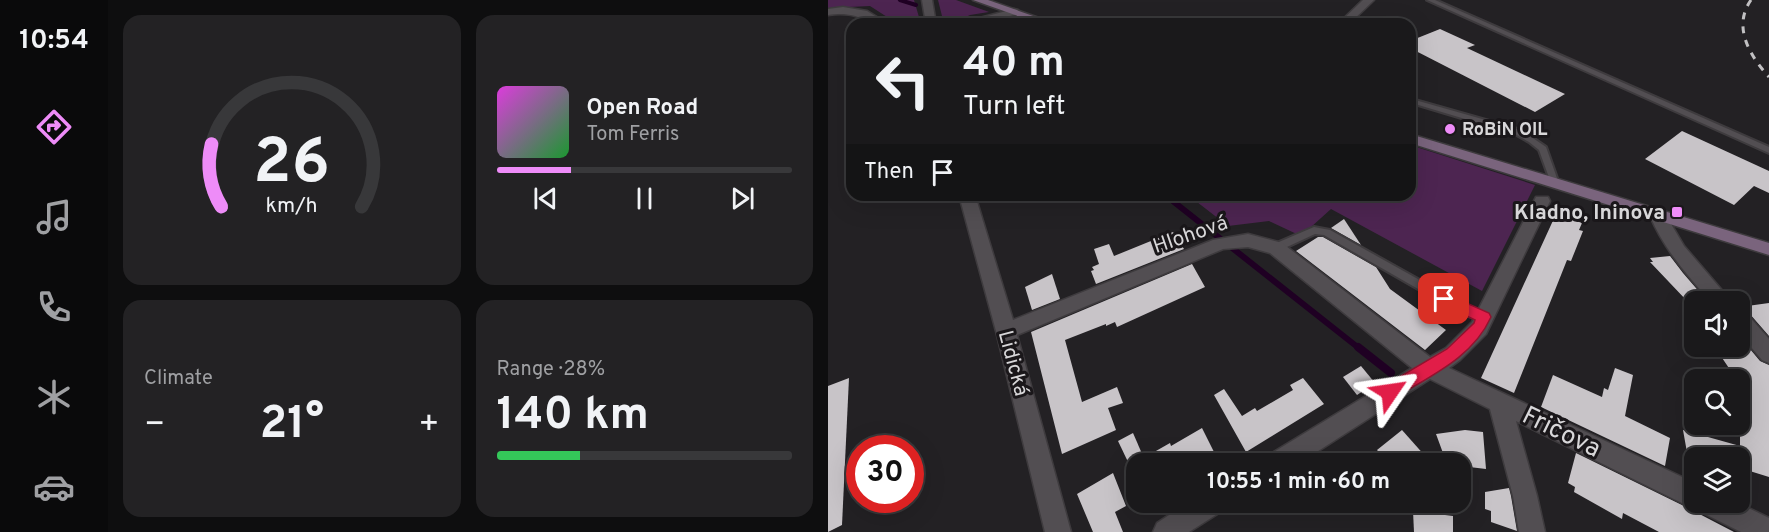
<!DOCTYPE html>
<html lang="en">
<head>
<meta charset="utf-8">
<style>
	body { margin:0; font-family:Overpass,sans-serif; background:#232224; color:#f1f3f6; height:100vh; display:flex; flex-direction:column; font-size:22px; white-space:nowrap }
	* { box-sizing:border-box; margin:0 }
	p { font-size:20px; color:#9fa0a3 }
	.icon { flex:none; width:33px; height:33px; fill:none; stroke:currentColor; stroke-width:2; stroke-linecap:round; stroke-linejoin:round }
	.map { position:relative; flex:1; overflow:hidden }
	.details { display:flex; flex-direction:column; gap:15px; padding:15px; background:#0e0e0f; width:720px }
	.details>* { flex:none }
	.banner { position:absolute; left:18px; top:18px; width:570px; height:183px; border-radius:18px; box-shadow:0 6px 24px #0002,0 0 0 2px #38383a; background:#1a191b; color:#f1f3f6; overflow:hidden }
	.tools { position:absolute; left:856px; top:291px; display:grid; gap:12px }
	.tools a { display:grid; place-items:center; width:66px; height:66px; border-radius:12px; background:#1a191b; box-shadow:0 6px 24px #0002,0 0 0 2px #38383a; font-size:30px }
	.speed { position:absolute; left:18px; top:435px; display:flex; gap:12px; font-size:30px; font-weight:700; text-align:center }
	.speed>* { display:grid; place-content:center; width:78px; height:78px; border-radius:50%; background:#1a191b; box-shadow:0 6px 24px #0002,0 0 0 2px #38383a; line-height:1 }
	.speed .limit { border:9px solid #d22; background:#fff; color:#111 }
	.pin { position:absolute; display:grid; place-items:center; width:51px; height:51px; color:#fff; margin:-26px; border-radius:12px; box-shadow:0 3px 9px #0006 }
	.me { position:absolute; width:66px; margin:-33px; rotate:58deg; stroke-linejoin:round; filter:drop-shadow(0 0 4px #0008) }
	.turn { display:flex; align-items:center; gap:21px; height:126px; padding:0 18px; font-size:27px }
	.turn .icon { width:78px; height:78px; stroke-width:2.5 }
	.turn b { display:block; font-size:42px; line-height:51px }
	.then { display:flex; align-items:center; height:57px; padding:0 18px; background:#0003; gap:12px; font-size:22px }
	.big { font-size:45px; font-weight:700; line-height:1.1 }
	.details .widget { flex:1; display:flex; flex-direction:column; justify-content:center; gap:9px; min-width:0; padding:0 21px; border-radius:18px; background:#232224 }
	.details .dial { align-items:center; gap:0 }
	.dial svg { height:156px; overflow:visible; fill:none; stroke:#38383a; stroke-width:7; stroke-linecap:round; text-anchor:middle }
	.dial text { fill:#f1f3f6; stroke:none }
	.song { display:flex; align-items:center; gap:18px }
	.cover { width:72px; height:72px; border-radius:9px; background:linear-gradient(135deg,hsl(300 70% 55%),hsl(130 70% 35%)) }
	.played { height:6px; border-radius:3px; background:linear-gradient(90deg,#ee8cf8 25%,#38383a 25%) }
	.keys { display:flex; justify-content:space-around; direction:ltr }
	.heat { display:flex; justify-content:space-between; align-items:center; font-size:33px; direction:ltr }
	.charge { height:9px; border-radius:4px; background:linear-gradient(90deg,#34c759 28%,#38383a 0) }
	.details .tiles { flex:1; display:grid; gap:15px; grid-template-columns:repeat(2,1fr) }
	.trip { position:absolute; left:298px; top:453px; width:345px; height:60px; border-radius:18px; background:#1a191b; box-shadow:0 6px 24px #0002,0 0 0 2px #38383a; font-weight:700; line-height:60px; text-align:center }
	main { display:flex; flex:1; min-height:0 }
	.menu { display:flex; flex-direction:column; width:108px; justify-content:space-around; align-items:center; background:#0a0a0b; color:#9fa0a3 }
	.menu .icon { width:42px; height:42px }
	.menu .selected { color:#ee8cf8 }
	.menu b { font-size:27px; color:#f1f3f6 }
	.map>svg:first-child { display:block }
	.green { fill:#4d2551 }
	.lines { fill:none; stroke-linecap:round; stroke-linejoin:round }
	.stream-far3 { stroke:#1f0023; stroke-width:4 }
	.stream-far2 { stroke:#1f0023; stroke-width:4.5 }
	.stream-far1 { stroke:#1f0023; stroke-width:6 }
	.stream { stroke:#1f0023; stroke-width:8 }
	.building { fill:#c8c4c8 }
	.lane-casing { stroke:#3e3b3e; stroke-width:4 }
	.street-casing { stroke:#3e3b3e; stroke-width:3 }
	.secondary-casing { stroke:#3e3b3e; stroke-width:3 }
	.lane { fill:#524e52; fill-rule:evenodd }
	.street { fill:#524e52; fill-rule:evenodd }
	.secondary { fill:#7a647d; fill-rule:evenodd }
	.rail { stroke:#c1c0c2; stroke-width:3; stroke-dasharray:7 7; stroke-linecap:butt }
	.route { fill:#e11d48; stroke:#92132f; stroke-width:1.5 }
	.poi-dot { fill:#ee8cf8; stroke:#1a171a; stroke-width:2 }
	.labels { text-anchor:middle; stroke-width:6; stroke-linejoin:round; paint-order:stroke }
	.far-poi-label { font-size:18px; font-weight:bold; fill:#d8d7d9; stroke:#1a171a; text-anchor:start }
	.poi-label { font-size:21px; font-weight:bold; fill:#d8d7d9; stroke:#1a171a; text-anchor:end }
	.street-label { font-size:21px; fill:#d8d7d9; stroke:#1a171a }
	.near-street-label { font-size:26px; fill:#d8d7d9; stroke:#1a171a }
</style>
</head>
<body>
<main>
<nav class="menu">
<b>10:54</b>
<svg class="icon selected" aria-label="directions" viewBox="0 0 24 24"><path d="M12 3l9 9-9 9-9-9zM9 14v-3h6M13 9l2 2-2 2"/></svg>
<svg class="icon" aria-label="music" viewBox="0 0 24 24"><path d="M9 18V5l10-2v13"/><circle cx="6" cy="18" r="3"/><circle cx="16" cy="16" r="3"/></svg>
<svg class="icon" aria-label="phone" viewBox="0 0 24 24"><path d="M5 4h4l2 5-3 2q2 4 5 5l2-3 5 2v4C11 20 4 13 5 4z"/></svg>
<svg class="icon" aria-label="climate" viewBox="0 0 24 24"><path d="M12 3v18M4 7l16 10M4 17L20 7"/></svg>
<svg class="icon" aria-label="car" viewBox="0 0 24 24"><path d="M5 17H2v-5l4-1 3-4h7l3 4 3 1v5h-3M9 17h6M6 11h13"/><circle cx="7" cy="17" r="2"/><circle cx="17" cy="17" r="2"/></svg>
</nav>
<section class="details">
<div class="tiles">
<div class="widget dial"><svg viewBox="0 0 100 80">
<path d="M14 69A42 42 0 1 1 86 69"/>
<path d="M14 69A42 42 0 0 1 9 37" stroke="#ee8cf8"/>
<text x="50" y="56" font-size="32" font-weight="700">26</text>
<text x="50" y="72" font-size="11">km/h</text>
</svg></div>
<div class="widget">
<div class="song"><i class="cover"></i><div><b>Open Road</b><p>Tom Ferris</p></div></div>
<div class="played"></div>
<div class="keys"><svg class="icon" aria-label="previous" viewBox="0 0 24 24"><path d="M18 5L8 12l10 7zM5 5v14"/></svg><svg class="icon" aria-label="pause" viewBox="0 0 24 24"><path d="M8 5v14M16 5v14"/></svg><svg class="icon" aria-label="next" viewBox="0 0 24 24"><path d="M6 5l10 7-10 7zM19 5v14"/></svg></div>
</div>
<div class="widget"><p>Climate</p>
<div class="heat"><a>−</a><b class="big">21°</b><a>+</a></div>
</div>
<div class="widget"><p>Range · 28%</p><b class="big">140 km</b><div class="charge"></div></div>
</div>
</section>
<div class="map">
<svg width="941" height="532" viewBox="0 0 941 532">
	<rect width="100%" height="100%" fill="#232124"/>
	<!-- green -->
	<g class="green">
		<path d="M0,0h86l7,24h-23l-28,-18 -42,2z"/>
		<path d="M110,0h18l33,12 -19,3 -19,9h-7z"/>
		<path d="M582,145l125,40 -53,106 -151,-82 -30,27 -32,-15 -41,5 -40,-31h222z"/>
	</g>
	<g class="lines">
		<!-- stream-far3 -->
		<path class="stream-far3" d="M72,0l16,5"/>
		<!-- stream-far2 -->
		<path class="stream-far2" d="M337,195l11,9"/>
		<!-- stream-far1 -->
		<path class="stream-far1" d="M346,202l186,147"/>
		<!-- stream -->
		<path class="stream" d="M530,347l33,26"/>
	</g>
	<!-- building -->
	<g class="building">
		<path d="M612,29l35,16 -8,3 98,46 -30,18 -125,-64v-7z"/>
		<path d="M854,131l87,40v22l-15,-7 -20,19 -89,-46z"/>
		<path d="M728,214l26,9 -3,7 4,1 -12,30 -4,-1 -53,133 -33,-15z"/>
		<path d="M516,219l17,26 -30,-17z"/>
		<path d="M345,232l11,17 -88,35 -5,-13 3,-1 -2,-3 7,-3 -5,-15 15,-5 5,12z"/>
		<path d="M490,237h5l53,30 14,22 56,41 -21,20 -129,-99z"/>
		<path d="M842,256l13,17 25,29h-20l-38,-40h3l-3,-4z"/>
		<path d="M364,264l13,23 -88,40 -2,-5 -9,4v-2l-41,16 17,62 35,-15 6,16 -15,5 8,22 -54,24 -31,-122z"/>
		<path d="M224,274l8,25 -28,11 -7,-23z"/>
		<path d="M941,303v33l-20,-23 -9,-3v-3z"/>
		<path d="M912,337l20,24 9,4v112l-29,-9v-10h-52l-5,-28 57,16v-66h-3l-23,-34h26z"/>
		<path d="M533,366l14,17 -18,12 -14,-18z"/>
		<path d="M787,368l18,7 -8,41 45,22 -5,28 -124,-59 12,-32 49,22 2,-9 4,2z"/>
		<path d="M21,378l-7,147 -14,7v-146z"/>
		<path d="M475,378l21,26 -78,48 -32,-57 10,-6 18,27 13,-8 2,3 36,-21 -3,-5z"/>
		<path d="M374,428l18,36h-87l37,-21 1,3z"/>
		<path d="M574,430l24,27 -8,7h-29l-12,-14z"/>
		<path d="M637,430l18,2 3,37 -25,-3v-2h-14l-11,-30z"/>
		<path d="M305,433l10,23 -14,8 -11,-23z"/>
		<path d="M748,453l110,54 48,25h-75l-36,-19 -1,6 -48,-27 1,-5 -7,-4z"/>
		<path d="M285,473l13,33 -11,6 8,20h-30l-16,-38z"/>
		<path d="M681,488l2,8 6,35 -26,-9v-11l-6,-2v-17z"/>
		<path d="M585,511l40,5v16h-39z"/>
	</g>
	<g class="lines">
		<defs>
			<g id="lane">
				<path d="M599,0h8l334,147v6z"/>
				<path d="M587,100l106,30 25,17 12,34 -1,2h-6l-12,-33 -10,-8 -14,-8 -100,-30 -5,1v-4z"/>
				<path d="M486,227l16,3 138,77 20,7 2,3 -2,3 -4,2 -24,-9 -136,-78 -9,-1 -39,18 -5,-4 1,-3z"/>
			</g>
			<g id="street">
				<path d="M94,0h10l4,24h-10z"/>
				<path d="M535,0h11l-25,24h-11z"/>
				<path d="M15,7l24,4 21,13c-24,0 -30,-14 -60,-9v-6z"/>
				<path d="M186,9l4,1v4l-42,10h-19z"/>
				<path d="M131,195h16l38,125 200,-80 35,-6 34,9 148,114 16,-9 26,-26 62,-121 2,-4h12l2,4 -64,133 -26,26 -11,8 246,115v19h41l33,16v14h-28l-42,-21 -1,-4 -12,-2 -170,-84 21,75 8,36h-26l-6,-36 -23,-87 -60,-30 -132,85h-35l4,-8 145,-88 -142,-115 -22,-6 -25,2 -206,86 54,197h-26l-49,-201z"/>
				<path d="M830,210l6,2 20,34 48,56h-21c-24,-27 -47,-53 -61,-86l2,-4z"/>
				<path d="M912,312l7,2 22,25v24l-7,-3 -22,-26z"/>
				<path d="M361,502h36l-3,9 -33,21h-36l4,-9z"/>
			</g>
			<g id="secondary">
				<path d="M145,0h15l68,24h-16z"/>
				<path d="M582,134l359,109v12l-359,-112z"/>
			</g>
		</defs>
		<!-- lane casing -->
		<use href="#lane" class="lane-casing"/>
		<!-- street casing -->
		<use href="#street" class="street-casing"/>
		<!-- secondary casing -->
		<use href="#secondary" class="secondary-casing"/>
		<!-- lane -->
		<use href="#lane" class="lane"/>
		<!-- street -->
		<use href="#street" class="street"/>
		<!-- secondary -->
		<use href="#secondary" class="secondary"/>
		<!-- rail -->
		<path class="rail" d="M923,0c-19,27 -1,56 18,77"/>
	</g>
	<!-- route -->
	<path class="route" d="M616,293l45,20 2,4c-18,40 -59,58 -95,80l-6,2 -6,-2 -2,-5 2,-6 63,-37 27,-26 1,-3 -36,-17 -2,-4 2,-4z"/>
	<!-- markers -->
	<g class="poi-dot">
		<circle cx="622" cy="129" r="6"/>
		<rect x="843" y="206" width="12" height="12" rx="3"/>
	</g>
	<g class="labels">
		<!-- far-poi labels -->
		<g class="far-poi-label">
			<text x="634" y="135">RoBiN OIL</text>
		</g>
		<!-- poi labels -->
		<g class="poi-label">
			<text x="837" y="219">Kladno, Ininova</text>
		</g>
		<!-- street labels -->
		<g class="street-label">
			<text transform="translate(362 234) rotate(-19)" y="7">Hlohová</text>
			<text transform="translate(186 363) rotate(75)" y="7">Lidická</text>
		</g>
		<!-- near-street labels -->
		<g class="near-street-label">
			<text transform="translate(734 431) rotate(26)" y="9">Fričova</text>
		</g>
	</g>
</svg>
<div class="tools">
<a><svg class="icon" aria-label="sound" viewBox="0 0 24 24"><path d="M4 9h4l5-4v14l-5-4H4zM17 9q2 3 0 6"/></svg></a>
<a><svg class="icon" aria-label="search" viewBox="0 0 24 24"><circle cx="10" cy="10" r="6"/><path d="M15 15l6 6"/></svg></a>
<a><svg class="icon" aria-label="layers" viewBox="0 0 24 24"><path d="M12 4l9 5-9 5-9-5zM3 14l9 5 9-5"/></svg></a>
</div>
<div class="speed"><div class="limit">30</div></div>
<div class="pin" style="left:616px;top:299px;background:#d93025"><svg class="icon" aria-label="arrive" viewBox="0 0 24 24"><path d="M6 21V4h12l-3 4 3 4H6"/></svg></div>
<svg class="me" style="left:562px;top:392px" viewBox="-20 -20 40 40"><path d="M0-17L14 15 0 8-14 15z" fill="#e11d48" stroke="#fff" stroke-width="4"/></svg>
<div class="trip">10:55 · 1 min · 60 m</div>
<div class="banner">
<div class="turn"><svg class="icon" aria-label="left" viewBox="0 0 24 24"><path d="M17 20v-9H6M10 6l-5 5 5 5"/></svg><div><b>40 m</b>Turn left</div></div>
<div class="then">Then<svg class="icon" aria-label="arrive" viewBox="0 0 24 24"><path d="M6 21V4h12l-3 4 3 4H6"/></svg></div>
</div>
</div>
</main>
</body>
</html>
